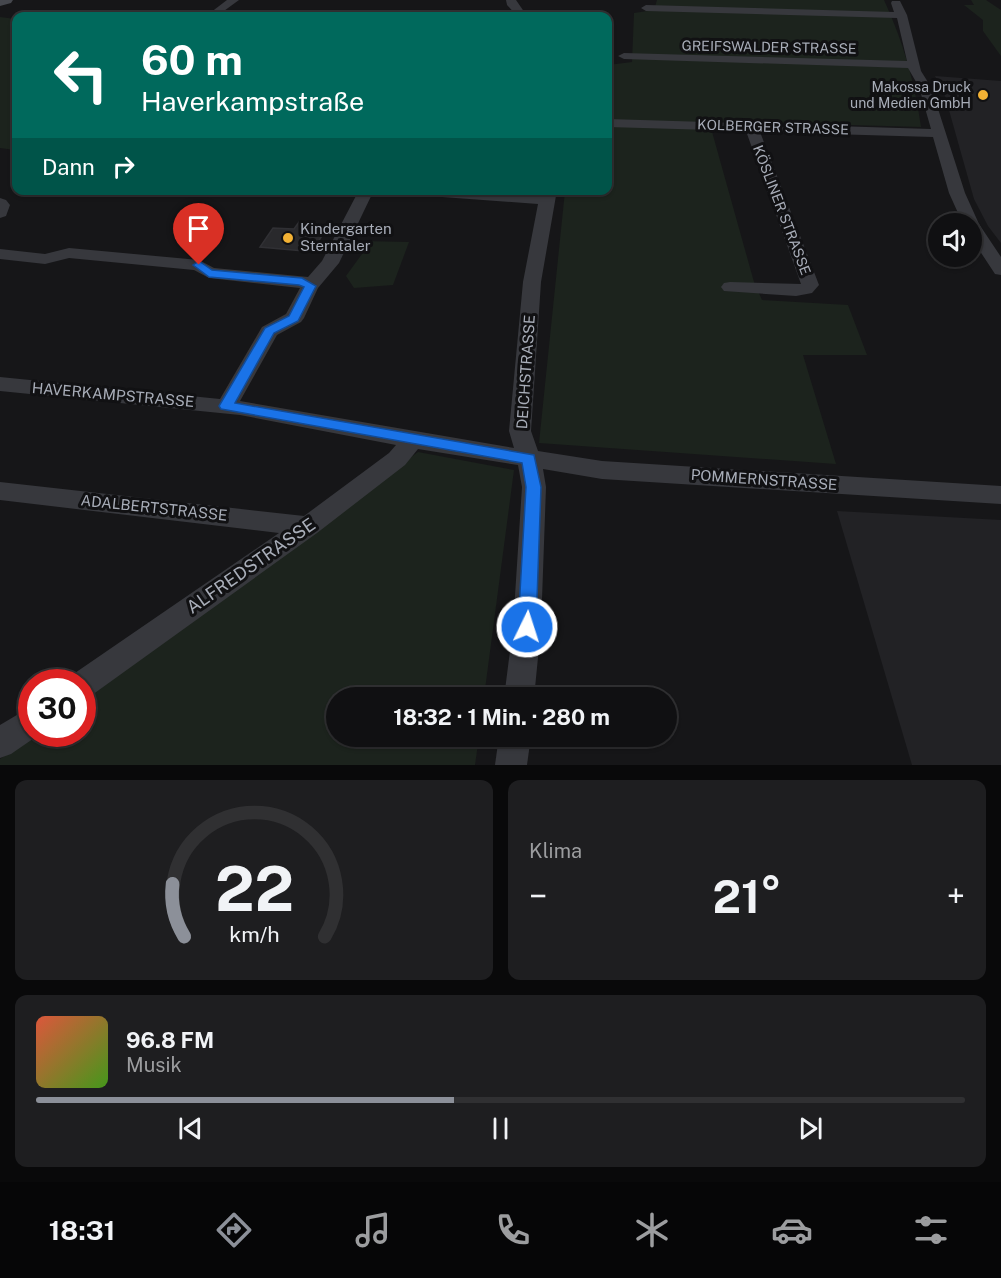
<!DOCTYPE html>
<html lang="de">
<head>
<meta charset="utf-8">
<style>
	body { margin:0; font-family:"Public Sans",sans-serif; background:#1e1e20; color:#f1f3f6; height:100vh; display:flex; flex-direction:column; font-size:22px; white-space:nowrap }
	* { box-sizing:border-box; margin:0 }
	p { font-size:20px; color:#9c9d9f }
	.icon { flex:none; width:33px; height:33px; fill:none; stroke:currentColor; stroke-width:2; stroke-linecap:round; stroke-linejoin:round }
	.map { position:relative; height:765px; overflow:hidden }
	.side { display:flex; flex-direction:column; gap:15px; padding:15px; background:#09090a; flex:1 }
	.side>* { flex:none }
	.banner { position:absolute; left:12px; top:12px; width:600px; height:183px; border-radius:12px; box-shadow:0 2px 4px #0004,0 0 0 2px #303032; background:#00695c; color:#fff; overflow:hidden }
	.fabs { position:absolute; left:928px; top:213px; display:grid; gap:12px }
	.fabs a { display:grid; place-items:center; width:54px; height:54px; border-radius:50%; background:#101012; box-shadow:0 2px 4px #0004,0 0 0 2px #303032; font-size:30px }
	.speed { position:absolute; left:18px; top:669px; display:flex; gap:12px; font-size:30px; font-weight:700; text-align:center }
	.speed>* { display:grid; place-content:center; width:78px; height:78px; border-radius:50%; background:#101012; box-shadow:0 2px 4px #0004,0 0 0 2px #303032; line-height:1 }
	.speed .limit { border:9px solid #d22; background:#fff; color:#111 }
	.pin { position:absolute; display:grid; place-items:center; width:51px; height:51px; color:#fff; margin:-62px -26px; border-radius:50% 50% 50% 0; rotate:-45deg; box-shadow:0 0 6px #0007 }
	.pin .icon { rotate:45deg }
	.me { position:absolute; width:66px; margin:-33px; rotate:4deg; stroke-linejoin:round; filter:drop-shadow(0 0 4px #0008) }
	.turn { display:flex; align-items:center; gap:21px; height:126px; padding:0 30px; font-size:27px }
	.turn .icon { width:78px; height:78px; stroke-width:2.5 }
	.turn b { display:block; font-size:42px; line-height:51px }
	.then { display:flex; align-items:center; height:57px; padding:0 30px; background:#0003; gap:12px; font-size:22px }
	.big { font-size:45px; font-weight:700; line-height:1.1 }
	.side .widget { flex:1; display:flex; flex-direction:column; justify-content:center; gap:9px; min-width:0; padding:0 21px; border-radius:12px; background:#1e1e20 }
	.side .dial { align-items:center; gap:0 }
	.dial svg { height:156px; overflow:visible; fill:none; stroke:#303032; stroke-width:7; stroke-linecap:round; text-anchor:middle }
	.dial text { fill:#f1f3f6; stroke:none }
	.song { display:flex; align-items:center; gap:18px }
	.cover { width:72px; height:72px; border-radius:9px; background:linear-gradient(135deg,hsl(10 70% 55%),hsl(100 70% 35%)) }
	.played { height:6px; border-radius:3px; background:linear-gradient(90deg,#8c9099 45%,#303032 45%) }
	.keys { display:flex; justify-content:space-around; direction:ltr }
	.heat { display:flex; justify-content:space-between; align-items:center; font-size:33px; direction:ltr }
	.side .tiles { flex:1; display:grid; gap:15px; grid-template-columns:1fr 1fr }
	.widget:last-child { grid-column:span 2 }
	.trip { position:absolute; left:326px; top:687px; width:351px; height:60px; border-radius:30px; background:#101012; box-shadow:0 2px 4px #0004,0 0 0 2px #303032; font-weight:700; line-height:60px; text-align:center }
	.tabs { display:flex; height:96px; justify-content:space-around; align-items:center; background:#060607; color:#9c9d9f }
	.tabs .icon { width:42px; height:42px }
	.tabs .active { color:#8c9099 }
	.tabs b { font-size:27px; color:#f1f3f6 }
	.map>svg:first-child { display:block }
	.built { fill:#222225 }
	.green { fill:#1c231d }
	.building { fill:#29292c; stroke:#303034; stroke-width:1.5 }
	.lines { fill:none; stroke-linecap:round; stroke-linejoin:round }
	.street { fill:#37383d; fill-rule:evenodd }
	.secondary { fill:#45474d; fill-rule:evenodd }
	.route { fill:#1a73e8; stroke:#114b97; stroke-width:1.5 }
	.poi-dot { fill:#f2b134; stroke:#111113; stroke-width:2 }
	.labels { text-anchor:middle; stroke-width:6; stroke-linejoin:round; paint-order:stroke }
	.far-street-label { font-size:14px; fill:#a8adb8; stroke:#111113 }
	.far-poi-label { font-size:14px; fill:#a8adb8; stroke:#111113; text-anchor:end }
	.poi-label { font-size:15px; fill:#a8adb8; stroke:#111113; text-anchor:start }
	.street-label { font-size:15px; fill:#a8adb8; stroke:#111113 }
	.near-street-label { font-size:18px; fill:#a8adb8; stroke:#111113 }
</style>
</head>
<body>
<div class="map">
<svg width="1001" height="765" viewBox="0 0 1001 765">
	<rect width="100%" height="100%" fill="#161618"/>
	<!-- built -->
	<g class="built">
		<path d="M935,76l66,5v162l-13,-17 -14,-27 -29,-103z"/>
		<path d="M837,511l164,9v245h-89z"/>
	</g>
	<!-- green -->
	<g class="green">
		<path d="M657,0h227c19,41 31,83 37,127l-212,-6 45,161 8,18 86,5 19,50h-64l33,109 -297,-21 26,-252 43,-1v-125l24,-3 2,-49 20,-3z"/>
		<path d="M971,0h15l15,10v46l-18,-25v-11l-19,-15h10z"/>
		<path d="M150,11h1l54,3 -4,2h-102z"/>
		<path d="M0,17l16,2v114l-2,3h2v12l-1,2 -15,-2z"/>
		<path d="M360,241l49,1 -16,43 -39,3 -8,-12 16,-22z"/>
		<path d="M418,452l96,18 -30,227 -148,1v38l143,1 -4,28h-475v-6l35,-25h47l1,-36z"/>
	</g>
	<!-- building -->
	<path class="building" d="M299,222l20,2 -4,7 9,1 -10,17h-8l-2,2 -44,-4 13,-19 21,1z"/>
	<g class="lines">
		<!-- street -->
		<g class="street">
			<path d="M227,0h12l-22,16h-11z"/>
			<path d="M506,0h10l11,16h-10l-10,-11z"/>
			<path d="M892,1h8l7,14 14,56 10,16 34,106 14,31 22,33v18l-6,-1 -23,-35v-15h-9l-14,-31 -16,-56 -173,-5 59,153 -7,8 -16,3 -72,-5 -3,-4 3,-4 6,-1 71,2 -55,-153 -138,-4v-8l323,10 -12,-42 -11,-19 -284,-9 -6,-3 6,-3 283,8 -10,-43 -251,-7 -5,-3 5,-3 248,7 -3,-9z"/>
			<path d="M359,190h15l-35,73 -21,25 -14,30 -3,4 -24,13 -37,66 274,47 -5,-17 14,-149 15,-78 -123,-9 -7,-5h75l57,5 1,-5h16l-16,92 -10,149 7,20 64,10 399,25v18l-399,-25 -59,-10 3,18 -5,140 -7,71h-30l9,-71 9,-140 -4,-22 -100,-16 -13,16 -88,68 -225,162 -10,4v-17h-14l4,-7 207,-142 -279,-33v-18l304,34 85,-63 7,-8 -156,-30 -240,-24v-14l220,22 42,-72 24,-13 14,-26 -91,-10 -15,-8 -125,-12 -24,6 -45,-5v-10l45,5 24,-6 130,12 15,8 94,9 14,-16z"/>
			<path d="M0,198l6,2 4,5 -4,11 -6,2z"/>
			<path d="M32,706v28h8l-29,20 -11,4v-33z"/>
			<path d="M499,736h32l-4,29h-32z"/>
		</g>
		<!-- secondary -->
		<path class="secondary" d="M0,0h13l-2,3 -11,3z"/>
	</g>
	<!-- route -->
	<path class="route" d="M199,261l13,9 90,8 14,8 -18,35 -24,12 -39,70 299,52 7,32 -5,140 -2,6 -7,2 -6,-2 -3,-6 8,-140 -4,-24 -301,-54 -2,-3 46,-78 24,-12 15,-29 -5,-2 -90,-8 -16,-12z"/>
	<!-- markers -->
	<g class="poi-dot">
		<circle cx="983" cy="95" r="6"/>
		<circle cx="288" cy="238" r="6"/>
	</g>
	<g class="labels">
		<!-- far-street labels -->
		<g class="far-street-label">
			<text transform="translate(769 47) rotate(1)" y="5">GREIFSWALDER STRASSE</text>
			<text transform="translate(773 127) rotate(2)" y="5">KOLBERGER STRASSE</text>
			<text transform="translate(782 210) rotate(69)" y="5">KÖSLINER STRASSE</text>
		</g>
		<!-- far-poi labels -->
		<g class="far-poi-label">
			<text x="971" y="92">Makossa Druck<tspan x="971" dy="16">und Medien GmbH</tspan></text>
		</g>
		<!-- poi labels -->
		<g class="poi-label">
			<text x="300" y="234">Kindergarten<tspan x="300" dy="17">Sterntaler</tspan></text>
		</g>
		<!-- street labels -->
		<g class="street-label">
			<text transform="translate(526 372) rotate(-86)" y="5">DEICHSTRASSE</text>
			<text transform="translate(113 395) rotate(5)" y="5">HAVERKAMPSTRASSE</text>
			<text transform="translate(764 480) rotate(4)" y="5">POMMERNSTRASSE</text>
			<text transform="translate(154 508) rotate(6)" y="5">ADALBERTSTRASSE</text>
		</g>
		<!-- near-street labels -->
		<g class="near-street-label">
			<text transform="translate(251 566) rotate(-35)" y="6">ALFREDSTRASSE</text>
		</g>
	</g>
</svg>
<div class="fabs">
<a><svg class="icon" aria-label="sound" viewBox="0 0 24 24"><path d="M4 9h4l5-4v14l-5-4H4zM17 9q2 3 0 6"/></svg></a>
</div>
<div class="speed"><div class="limit">30</div></div>
<div class="pin" style="left:199px;top:265px;background:#d93025"><svg class="icon" aria-label="arrive" viewBox="0 0 24 24"><path d="M6 21V4h12l-3 4 3 4H6"/></svg></div>
<svg class="me" style="left:527px;top:627px" viewBox="-20 -20 40 40"><circle r="17" fill="#1a73e8" stroke="#fff" stroke-width="3"/><path d="M0-11L8 9 0 5-8 9z" fill="#fff"/></svg>
<div class="trip">18:32 · 1 Min. · 280 m</div>
<div class="banner">
<div class="turn"><svg class="icon" aria-label="left" viewBox="0 0 24 24"><path d="M17 20v-9H6M10 6l-5 5 5 5"/></svg><div><b>60 m</b>Haverkampstraße</div></div>
<div class="then">Dann<svg class="icon" aria-label="right" viewBox="0 0 24 24"><path d="M7 20v-9h11M14 6l5 5-5 5"/></svg></div>
</div>
</div>
<section class="side">
<div class="tiles">
<div class="widget dial"><svg viewBox="0 0 100 80">
<path d="M14 69A42 42 0 1 1 86 69"/>
<path d="M14 69A42 42 0 0 1 8 42" stroke="#8c9099"/>
<text x="50" y="56" font-size="32" font-weight="700">22</text>
<text x="50" y="72" font-size="11">km/h</text>
</svg></div>
<div class="widget"><p>Klima</p>
<div class="heat"><a>−</a><b class="big">21°</b><a>+</a></div>
</div>
<div class="widget">
<div class="song"><i class="cover"></i><div><b>96.8 FM</b><p>Musik</p></div></div>
<div class="played"></div>
<div class="keys"><svg class="icon" aria-label="previous" viewBox="0 0 24 24"><path d="M18 5L8 12l10 7zM5 5v14"/></svg><svg class="icon" aria-label="pause" viewBox="0 0 24 24"><path d="M8 5v14M16 5v14"/></svg><svg class="icon" aria-label="next" viewBox="0 0 24 24"><path d="M6 5l10 7-10 7zM19 5v14"/></svg></div>
</div>
</div>
</section>
<nav class="tabs">
<b>18:31</b>
<svg class="icon active" aria-label="directions" viewBox="0 0 24 24"><path d="M12 3l9 9-9 9-9-9zM9 14v-3h6M13 9l2 2-2 2"/></svg>
<svg class="icon" aria-label="music" viewBox="0 0 24 24"><path d="M9 18V5l10-2v13"/><circle cx="6" cy="18" r="3"/><circle cx="16" cy="16" r="3"/></svg>
<svg class="icon" aria-label="phone" viewBox="0 0 24 24"><path d="M5 4h4l2 5-3 2q2 4 5 5l2-3 5 2v4C11 20 4 13 5 4z"/></svg>
<svg class="icon" aria-label="climate" viewBox="0 0 24 24"><path d="M12 3v18M4 7l16 10M4 17L20 7"/></svg>
<svg class="icon" aria-label="car" viewBox="0 0 24 24"><path d="M5 17H2v-5l4-1 3-4h7l3 4 3 1v5h-3M9 17h6M6 11h13"/><circle cx="7" cy="17" r="2"/><circle cx="17" cy="17" r="2"/></svg>
<svg class="icon" aria-label="filters" viewBox="0 0 24 24"><path d="M4 7h16M4 17h16"/><circle cx="9" cy="7" r="2"/><circle cx="15" cy="17" r="2"/></svg>
</nav>
</body>
</html>
